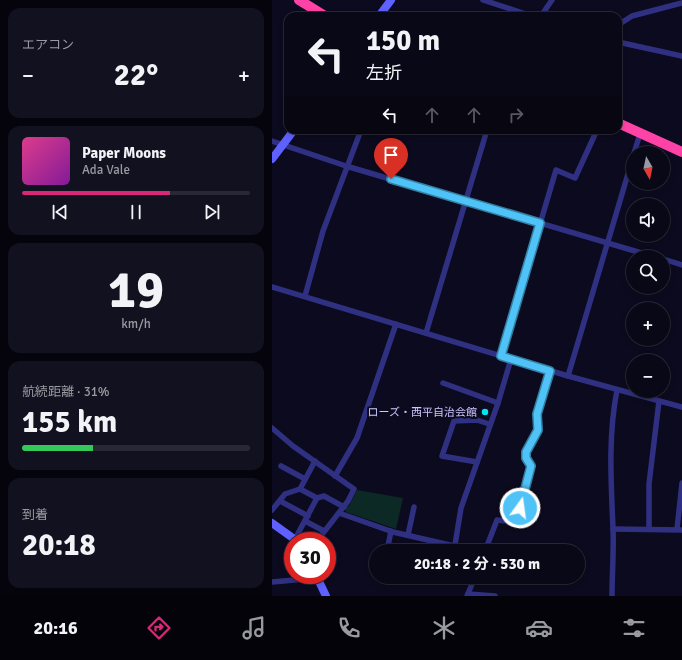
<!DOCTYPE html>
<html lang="ja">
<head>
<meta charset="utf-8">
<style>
	body { margin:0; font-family:Signika,"Noto Sans JP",sans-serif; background:#12111f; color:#f1f3f6; height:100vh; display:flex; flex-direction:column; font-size:15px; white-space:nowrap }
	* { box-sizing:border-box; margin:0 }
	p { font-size:13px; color:#999aa1 }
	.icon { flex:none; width:22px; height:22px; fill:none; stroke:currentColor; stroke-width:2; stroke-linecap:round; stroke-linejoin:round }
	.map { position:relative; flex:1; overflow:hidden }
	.details { display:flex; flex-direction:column; gap:8px; padding:8px; background:#05040c; width:272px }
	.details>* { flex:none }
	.banner { position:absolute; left:12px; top:12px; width:338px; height:122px; border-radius:12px; box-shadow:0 2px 6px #0003,0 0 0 1px #292935; background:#090816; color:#f1f3f6; overflow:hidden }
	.needle { width:26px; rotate:171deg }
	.tools { position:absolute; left:354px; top:146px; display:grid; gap:8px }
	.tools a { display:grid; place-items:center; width:44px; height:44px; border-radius:50%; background:#090816; box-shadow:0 2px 6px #0003,0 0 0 1px #292935; font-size:20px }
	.speed { position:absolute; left:12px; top:532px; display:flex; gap:8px; font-size:20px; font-weight:700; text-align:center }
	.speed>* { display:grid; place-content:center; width:52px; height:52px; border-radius:50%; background:#090816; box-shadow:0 2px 6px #0003,0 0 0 1px #292935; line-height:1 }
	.speed .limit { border:6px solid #d22; background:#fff; color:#111 }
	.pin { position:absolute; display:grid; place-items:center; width:34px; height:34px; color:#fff; margin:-41px -17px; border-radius:50% 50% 50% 0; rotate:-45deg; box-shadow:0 0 4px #0007 }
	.pin .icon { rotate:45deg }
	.me { position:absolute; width:44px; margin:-22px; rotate:14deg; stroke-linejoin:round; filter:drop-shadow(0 0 3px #0008) }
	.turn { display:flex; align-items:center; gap:14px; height:84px; padding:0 16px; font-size:18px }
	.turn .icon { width:52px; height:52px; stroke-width:2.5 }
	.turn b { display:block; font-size:28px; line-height:34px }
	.lanes { display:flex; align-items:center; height:38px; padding:0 16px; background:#0003; justify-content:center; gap:20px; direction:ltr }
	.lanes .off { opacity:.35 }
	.big { font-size:30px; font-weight:700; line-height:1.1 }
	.details .widget { flex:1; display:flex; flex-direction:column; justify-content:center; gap:6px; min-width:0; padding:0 14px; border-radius:12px; background:#12111f }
	.details .dial { align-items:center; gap:0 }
	.dial b { font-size:52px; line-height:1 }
	.song { display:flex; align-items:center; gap:12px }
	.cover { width:48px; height:48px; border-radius:6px; background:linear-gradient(135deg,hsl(330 70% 55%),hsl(290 70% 35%)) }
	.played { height:4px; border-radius:2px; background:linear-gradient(90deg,#db2777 65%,#292935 65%) }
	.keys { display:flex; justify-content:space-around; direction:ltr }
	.heat { display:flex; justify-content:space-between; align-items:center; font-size:22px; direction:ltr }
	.charge { height:6px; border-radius:3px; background:linear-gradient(90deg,#34c759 31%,#292935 0) }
	.trip { position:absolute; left:97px; top:544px; width:216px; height:40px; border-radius:20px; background:#090816; box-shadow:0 2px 6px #0003,0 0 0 1px #292935; font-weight:700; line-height:40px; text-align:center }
	.tab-bar { display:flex; height:64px; justify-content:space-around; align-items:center; background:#040309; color:#999aa1 }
	.tab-bar .icon { width:28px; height:28px }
	.tab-bar .on { color:#db2777 }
	.tab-bar b { font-size:18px; color:#f1f3f6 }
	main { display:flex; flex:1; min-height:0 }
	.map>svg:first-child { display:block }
	.green { fill:#0c2926 }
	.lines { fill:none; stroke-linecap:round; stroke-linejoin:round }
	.street { stroke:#303082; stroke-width:5.5 }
	.secondary { stroke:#5e61ff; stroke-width:8 }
	.highway { stroke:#ff42a5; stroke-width:10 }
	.route-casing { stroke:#337fa1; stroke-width:10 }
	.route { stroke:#4fc3f7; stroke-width:7 }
	.poi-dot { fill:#00e4f2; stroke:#0c0a1e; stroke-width:1.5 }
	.labels { text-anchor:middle; stroke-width:4; stroke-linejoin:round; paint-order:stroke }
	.poi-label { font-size:11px; fill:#cbc7ff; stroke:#0c0a1e; text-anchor:end }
</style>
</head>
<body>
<main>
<section class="details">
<div class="widget"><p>エアコン</p>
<div class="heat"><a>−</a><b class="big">22°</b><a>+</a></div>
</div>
<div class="widget">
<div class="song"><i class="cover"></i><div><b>Paper Moons</b><p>Ada Vale</p></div></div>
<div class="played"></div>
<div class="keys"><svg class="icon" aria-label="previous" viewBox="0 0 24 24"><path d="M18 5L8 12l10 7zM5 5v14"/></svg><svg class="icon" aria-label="pause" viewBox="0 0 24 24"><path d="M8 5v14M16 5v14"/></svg><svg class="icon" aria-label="next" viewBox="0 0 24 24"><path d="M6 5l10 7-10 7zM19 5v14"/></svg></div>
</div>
<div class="widget dial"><b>19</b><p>km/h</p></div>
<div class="widget"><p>航続距離 · 31%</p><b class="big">155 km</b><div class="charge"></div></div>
<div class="widget"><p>到着</p><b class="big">20:18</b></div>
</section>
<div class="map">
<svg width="410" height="596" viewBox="0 0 410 596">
	<rect width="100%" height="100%" fill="#0c0a1e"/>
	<!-- green -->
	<path class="green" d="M85,490l46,8 -7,31 -50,-17 -1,-3 5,-5z"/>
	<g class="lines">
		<!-- street -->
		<g class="street">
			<path d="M211,0l49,16"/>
			<path d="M269,16l11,-16"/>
			<path d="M346,25l14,-9 50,-13"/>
			<path d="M346,42l64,14"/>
			<path d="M0,141l74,25 309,91"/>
			<path d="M362,153l6,-19"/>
			<path d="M391,259l19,6"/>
			<path d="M0,287l296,89 114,31"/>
			<path d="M33,296l18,-65 38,-101"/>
			<path d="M154,333l61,-203"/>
			<path d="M229,356l55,-186 19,8 22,-48"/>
			<path d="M296,376l65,-219"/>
			<path d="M171,383l55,20"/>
			<path d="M0,428l21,18 61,43 -6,12 -31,40"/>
			<path d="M205,462l-35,-6 12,-35 23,-1 12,4"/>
			<path d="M9,466l24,13"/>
			<path d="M63,476l22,-38 39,-114"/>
			<path d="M28,489l17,9"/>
			<path d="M8,501l28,15"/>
			<path d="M0,510l13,-16 15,-5 15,-28"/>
			<path d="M67,513l54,19 61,14"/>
			<path d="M33,521l19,10"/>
			<path d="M341,529l69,1"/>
			<path d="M377,529v-45l10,-83"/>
			<path d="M405,529l5,-46"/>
			<path d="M136,535l6,-28"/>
			<path d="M23,539l22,-41 7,-2 20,11"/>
			<path d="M115,551l4,-20"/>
			<path d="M182,551l7,-43 37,-105 13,-44"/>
			<path d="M213,551l12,-31 19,2 15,-56 -5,-7 1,-7 11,-22 -1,-16 13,-43"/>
			<path d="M0,582l45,-4"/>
			<path d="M196,594l27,2"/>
			<path d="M195,596l5,-12v-7"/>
			<path d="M340,596c0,-23 2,-45 1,-68 -2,-46 -5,-92 4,-138"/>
		</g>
		<!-- secondary -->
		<g class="secondary">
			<path d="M107,16l12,-16"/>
			<path d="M0,159l22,-29"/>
			<path d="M0,523l25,18"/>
			<path d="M44,575l10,21"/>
		</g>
		<!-- highway -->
		<g class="highway">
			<path d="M27,0l26,16"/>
			<path d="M346,123l64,29"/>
		</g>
	</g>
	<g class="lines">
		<defs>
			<path id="route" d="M119,179l149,44 -39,133 49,15 -13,43 1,16 -12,22v6l5,8 -11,42"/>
		</defs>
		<!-- route casing -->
		<use href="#route" class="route-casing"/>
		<!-- route -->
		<use href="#route" class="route"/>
	</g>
	<!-- markers -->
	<circle class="poi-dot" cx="213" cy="412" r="4"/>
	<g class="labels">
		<!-- poi labels -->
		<g class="poi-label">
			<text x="205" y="416">ローズ・西平自治会館</text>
		</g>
	</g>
</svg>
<div class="tools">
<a><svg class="needle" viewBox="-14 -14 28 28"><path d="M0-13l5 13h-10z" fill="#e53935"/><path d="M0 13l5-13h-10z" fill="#999aa1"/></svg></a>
<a><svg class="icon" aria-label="sound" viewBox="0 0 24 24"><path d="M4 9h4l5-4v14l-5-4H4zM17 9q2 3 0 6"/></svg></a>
<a><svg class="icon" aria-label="search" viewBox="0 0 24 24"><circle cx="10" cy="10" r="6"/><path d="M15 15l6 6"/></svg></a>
<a>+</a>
<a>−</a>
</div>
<div class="speed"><div class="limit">30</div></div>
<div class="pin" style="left:119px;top:179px;background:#d93025"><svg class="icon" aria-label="arrive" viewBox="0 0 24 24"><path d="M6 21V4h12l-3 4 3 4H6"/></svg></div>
<svg class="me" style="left:248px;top:508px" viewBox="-20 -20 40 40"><circle r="17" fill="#4fc3f7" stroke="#fff" stroke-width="3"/><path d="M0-11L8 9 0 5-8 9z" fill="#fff"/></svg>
<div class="trip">20:18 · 2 分 · 530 m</div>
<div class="banner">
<div class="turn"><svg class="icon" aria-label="left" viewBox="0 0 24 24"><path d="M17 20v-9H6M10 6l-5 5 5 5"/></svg><div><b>150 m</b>左折</div></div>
<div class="lanes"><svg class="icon" aria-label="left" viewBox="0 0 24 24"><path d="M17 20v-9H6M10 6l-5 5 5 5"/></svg><svg class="icon off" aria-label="ahead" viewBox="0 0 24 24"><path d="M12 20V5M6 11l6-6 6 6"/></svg><svg class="icon off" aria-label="ahead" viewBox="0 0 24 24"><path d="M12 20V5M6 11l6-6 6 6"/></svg><svg class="icon off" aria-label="right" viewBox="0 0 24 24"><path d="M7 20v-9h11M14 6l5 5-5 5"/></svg></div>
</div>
</div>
</main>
<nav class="tab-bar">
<b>20:16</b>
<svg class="icon on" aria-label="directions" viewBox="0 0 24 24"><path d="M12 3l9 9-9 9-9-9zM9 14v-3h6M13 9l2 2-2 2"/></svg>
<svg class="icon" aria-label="music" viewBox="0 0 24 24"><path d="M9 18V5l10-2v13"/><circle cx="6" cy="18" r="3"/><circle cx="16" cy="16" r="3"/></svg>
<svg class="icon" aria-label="phone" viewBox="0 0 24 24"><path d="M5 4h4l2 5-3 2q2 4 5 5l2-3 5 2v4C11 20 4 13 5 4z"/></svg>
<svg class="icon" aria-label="climate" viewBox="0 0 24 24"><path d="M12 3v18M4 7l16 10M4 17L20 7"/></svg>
<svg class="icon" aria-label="car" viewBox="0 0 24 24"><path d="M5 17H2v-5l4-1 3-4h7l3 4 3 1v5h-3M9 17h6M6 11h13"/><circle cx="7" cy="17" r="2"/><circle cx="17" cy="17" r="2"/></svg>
<svg class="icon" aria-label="filters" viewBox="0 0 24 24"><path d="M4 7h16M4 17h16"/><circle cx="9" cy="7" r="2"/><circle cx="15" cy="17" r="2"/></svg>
</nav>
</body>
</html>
